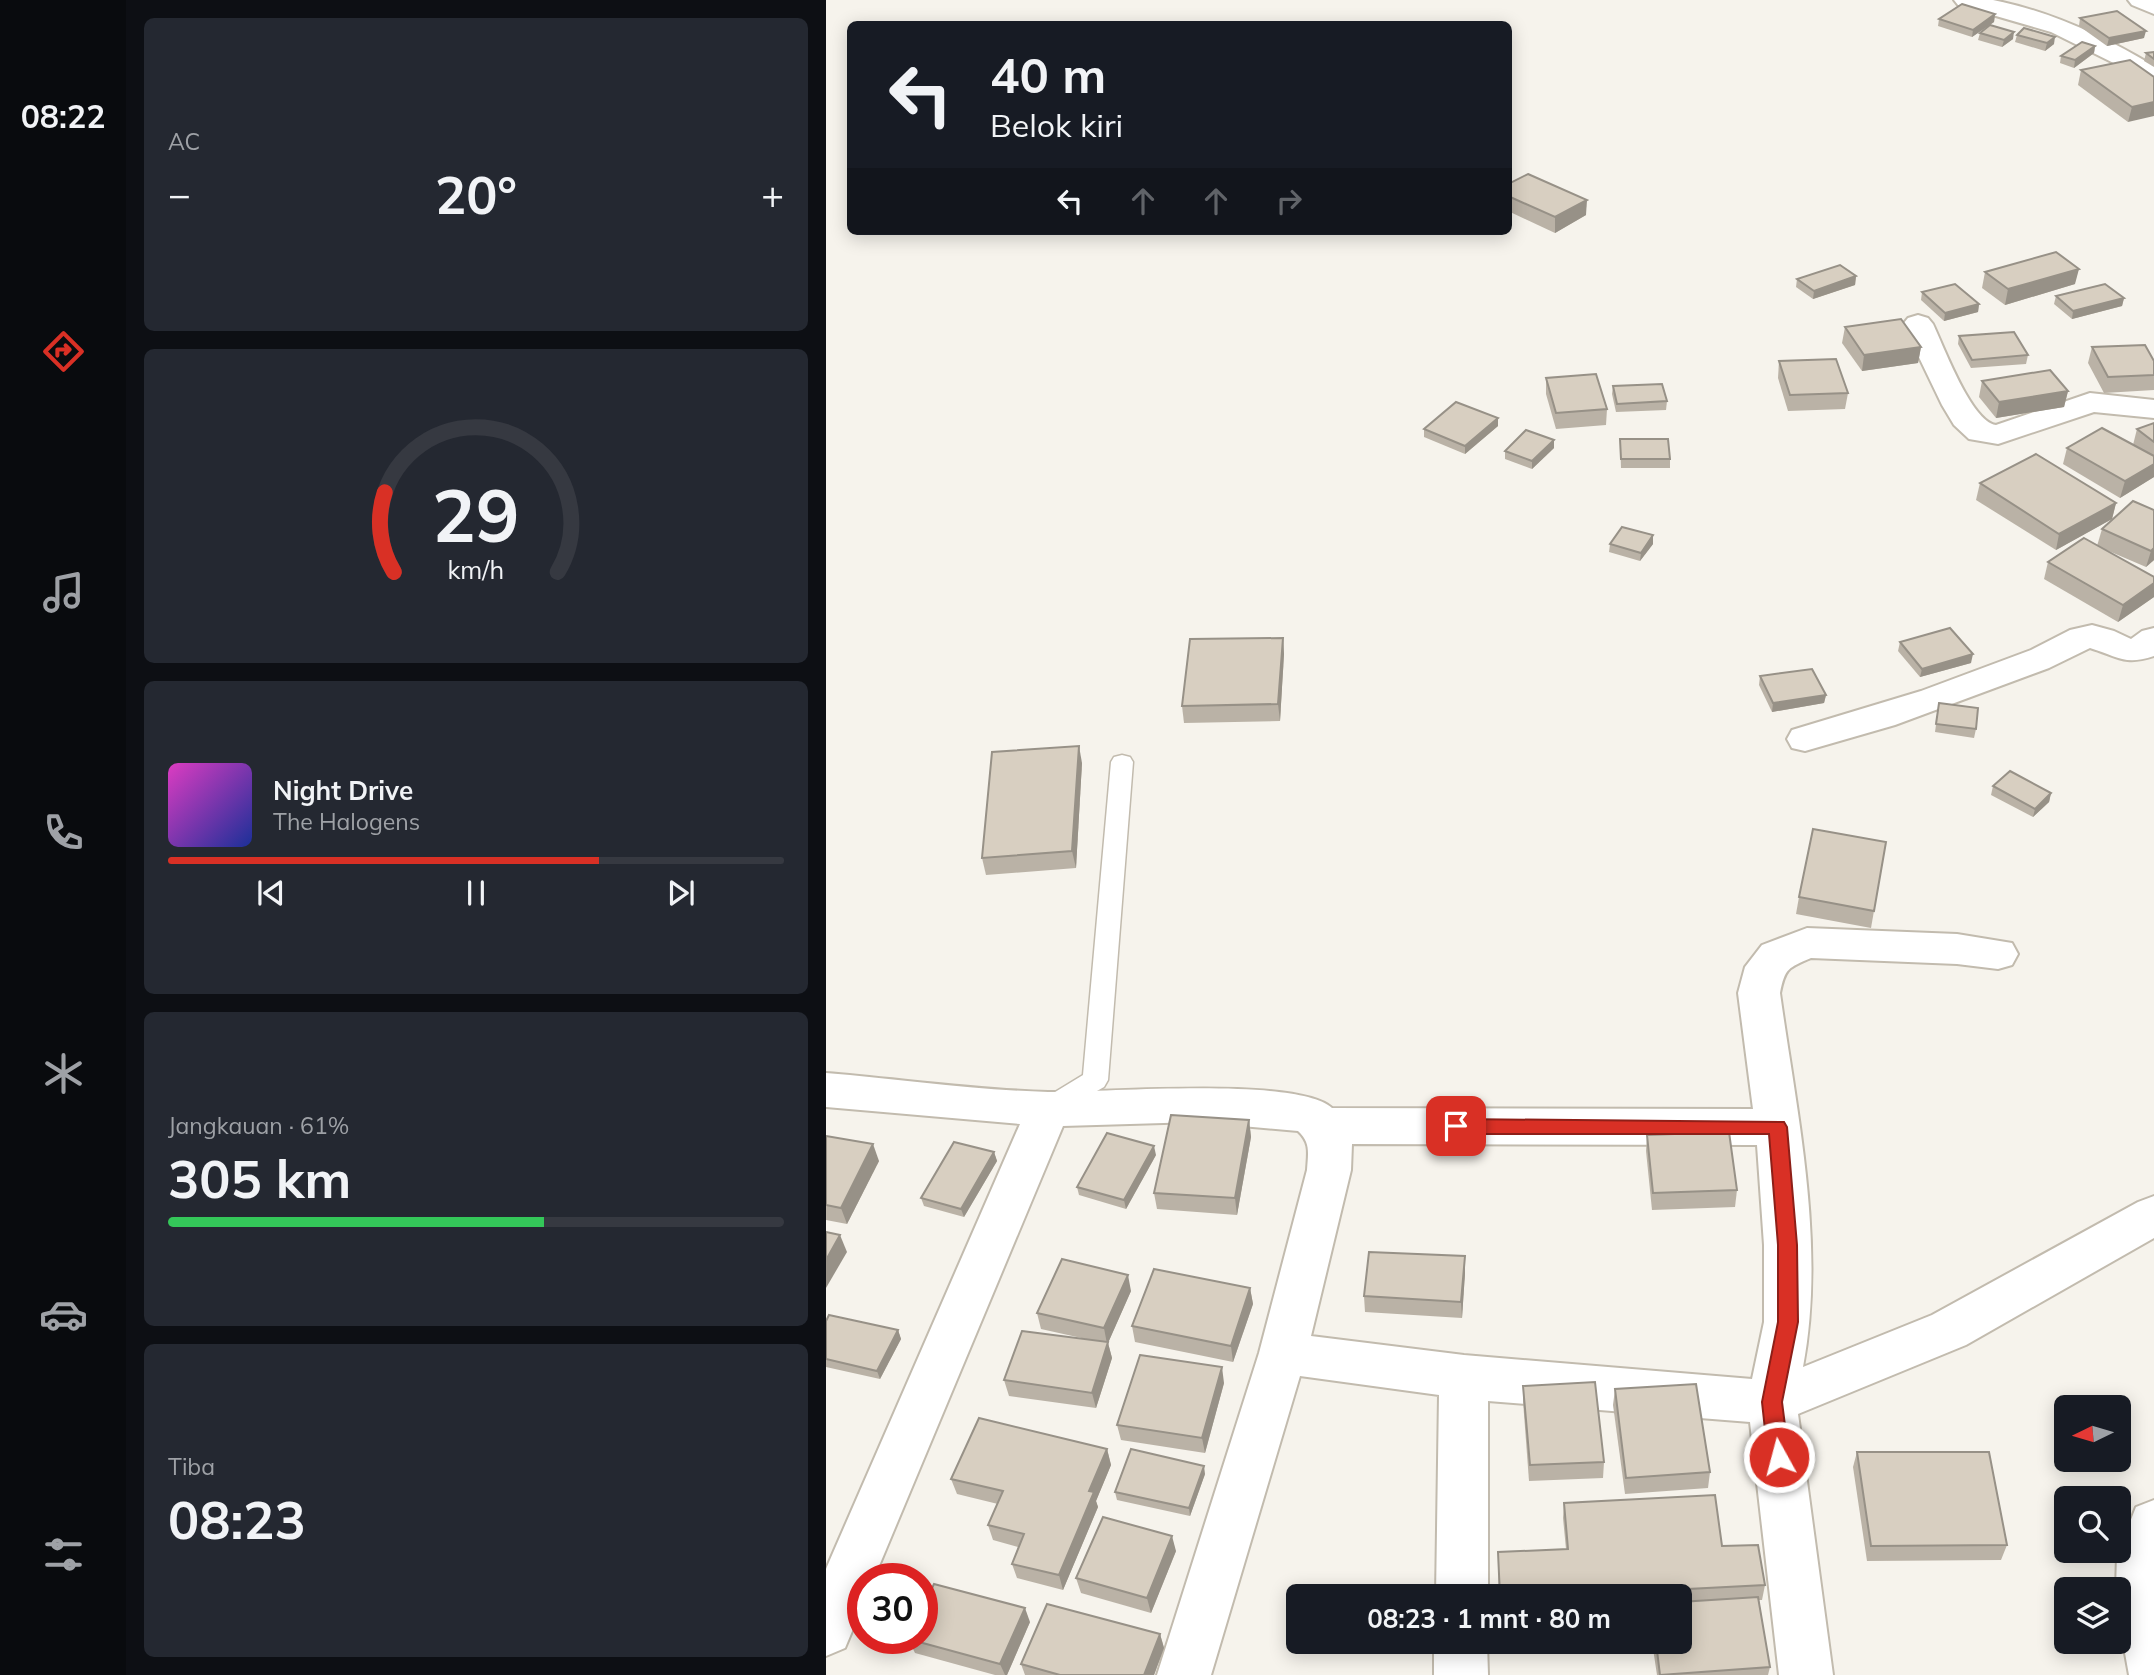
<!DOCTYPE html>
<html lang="id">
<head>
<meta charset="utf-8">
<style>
	body { margin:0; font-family:Mulish,sans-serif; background:#242831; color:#f1f3f6; height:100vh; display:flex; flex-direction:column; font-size:26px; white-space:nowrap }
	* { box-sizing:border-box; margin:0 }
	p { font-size:23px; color:#9ea1a6 }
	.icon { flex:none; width:38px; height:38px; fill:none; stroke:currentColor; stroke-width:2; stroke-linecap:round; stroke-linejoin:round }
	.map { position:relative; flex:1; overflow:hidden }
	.side { display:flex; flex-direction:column; gap:18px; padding:18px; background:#0d0f14; width:700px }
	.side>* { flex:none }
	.banner { position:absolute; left:21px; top:21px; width:665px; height:214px; border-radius:10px; box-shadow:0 4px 18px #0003; background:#171b24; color:#f1f3f6; overflow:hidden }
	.needle { width:46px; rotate:265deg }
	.controls { position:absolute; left:1228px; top:1395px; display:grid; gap:14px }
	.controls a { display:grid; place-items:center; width:77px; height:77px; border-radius:10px; background:#171b24; box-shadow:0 4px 18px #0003; font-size:35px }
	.speed { position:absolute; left:21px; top:1563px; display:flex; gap:14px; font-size:35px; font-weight:700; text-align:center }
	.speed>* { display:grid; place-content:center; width:91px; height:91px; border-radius:50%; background:#171b24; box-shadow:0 4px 18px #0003; line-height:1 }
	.speed .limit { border:10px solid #d22; background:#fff; color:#111 }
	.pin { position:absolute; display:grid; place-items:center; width:60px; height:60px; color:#fff; margin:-30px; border-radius:14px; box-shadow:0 4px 10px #0006 }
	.me { position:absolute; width:77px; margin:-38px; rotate:353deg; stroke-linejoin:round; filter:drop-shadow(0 0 5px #0008) }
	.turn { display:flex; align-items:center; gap:24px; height:147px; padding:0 28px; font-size:32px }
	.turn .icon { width:91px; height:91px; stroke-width:2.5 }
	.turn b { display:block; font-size:49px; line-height:60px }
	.lanes { display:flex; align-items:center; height:66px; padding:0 28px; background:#0003; justify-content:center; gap:35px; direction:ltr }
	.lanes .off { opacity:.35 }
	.big { font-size:52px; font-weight:700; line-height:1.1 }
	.side .tile { flex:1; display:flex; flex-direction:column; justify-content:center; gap:10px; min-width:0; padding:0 24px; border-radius:10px; background:#242831 }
	.side .dial { align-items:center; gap:0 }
	.dial svg { height:182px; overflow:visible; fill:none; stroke:#363941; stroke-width:7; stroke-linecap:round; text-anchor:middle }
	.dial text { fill:#f1f3f6; stroke:none }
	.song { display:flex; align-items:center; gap:21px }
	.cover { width:84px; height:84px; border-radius:10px; background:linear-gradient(135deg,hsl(310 70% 55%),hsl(230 70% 35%)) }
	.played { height:7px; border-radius:4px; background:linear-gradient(90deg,#d93025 70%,#363941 70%) }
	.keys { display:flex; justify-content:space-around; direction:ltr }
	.heat { display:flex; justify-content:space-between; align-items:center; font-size:38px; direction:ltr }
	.charge { height:10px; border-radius:5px; background:linear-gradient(90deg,#34c759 61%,#363941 0) }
	.trip { position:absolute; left:460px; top:1584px; width:406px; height:70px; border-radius:10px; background:#171b24; box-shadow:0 4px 18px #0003; font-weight:700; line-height:70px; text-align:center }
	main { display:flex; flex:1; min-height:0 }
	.tab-bar { display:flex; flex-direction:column; width:126px; justify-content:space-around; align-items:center; background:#090b0e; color:#9ea1a6 }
	.tab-bar .icon { width:49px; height:49px }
	.tab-bar .active { color:#d93025 }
	.tab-bar b { font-size:32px; color:#f1f3f6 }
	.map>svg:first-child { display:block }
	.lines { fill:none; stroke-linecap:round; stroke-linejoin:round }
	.service-casing { stroke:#c2bbae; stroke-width:3 }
	.minor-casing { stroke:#c2bbae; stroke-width:4 }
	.service { fill:#fff; fill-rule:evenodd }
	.minor { fill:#fff; fill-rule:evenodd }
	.wall { fill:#bab2a6 }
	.shaded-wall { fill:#979187 }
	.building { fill:#d8cfc1; stroke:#979187; stroke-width:2 }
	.route { fill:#d93025; stroke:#8d1f18; stroke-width:2 }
</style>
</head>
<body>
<main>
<nav class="tab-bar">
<b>08:22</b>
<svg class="icon active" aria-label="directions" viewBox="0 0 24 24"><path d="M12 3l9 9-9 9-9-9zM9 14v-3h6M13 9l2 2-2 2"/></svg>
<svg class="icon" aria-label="music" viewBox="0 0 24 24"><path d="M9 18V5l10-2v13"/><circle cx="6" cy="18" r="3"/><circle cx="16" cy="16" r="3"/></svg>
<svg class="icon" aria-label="phone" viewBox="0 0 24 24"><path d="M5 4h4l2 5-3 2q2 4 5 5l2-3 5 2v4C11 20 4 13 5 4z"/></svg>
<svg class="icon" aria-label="climate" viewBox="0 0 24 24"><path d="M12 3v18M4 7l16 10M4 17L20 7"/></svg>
<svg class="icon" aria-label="car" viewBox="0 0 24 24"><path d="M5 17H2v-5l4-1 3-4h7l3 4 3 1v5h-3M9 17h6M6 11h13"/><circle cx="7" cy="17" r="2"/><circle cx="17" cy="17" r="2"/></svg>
<svg class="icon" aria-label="filters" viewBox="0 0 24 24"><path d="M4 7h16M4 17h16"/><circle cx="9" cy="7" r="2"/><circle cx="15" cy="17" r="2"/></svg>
</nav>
<section class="side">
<div class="tile"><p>AC</p>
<div class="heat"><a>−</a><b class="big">20°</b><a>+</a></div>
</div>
<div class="tile dial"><svg viewBox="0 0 100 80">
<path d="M14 69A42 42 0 1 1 86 69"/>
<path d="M14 69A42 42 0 0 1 10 34" stroke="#d93025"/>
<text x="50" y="56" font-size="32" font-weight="700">29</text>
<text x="50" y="72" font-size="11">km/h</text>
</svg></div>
<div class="tile">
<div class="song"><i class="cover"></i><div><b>Night Drive</b><p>The Halogens</p></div></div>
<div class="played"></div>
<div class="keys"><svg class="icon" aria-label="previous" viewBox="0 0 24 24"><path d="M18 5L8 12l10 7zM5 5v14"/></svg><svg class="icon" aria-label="pause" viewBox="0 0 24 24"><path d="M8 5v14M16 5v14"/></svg><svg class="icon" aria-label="next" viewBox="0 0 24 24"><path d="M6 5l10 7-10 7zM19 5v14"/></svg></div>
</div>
<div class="tile"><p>Jangkauan · 61%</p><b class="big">305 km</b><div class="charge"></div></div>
<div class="tile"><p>Tiba</p><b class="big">08:23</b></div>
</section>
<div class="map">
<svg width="1328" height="1675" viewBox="0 0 1328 1675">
	<rect width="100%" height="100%" fill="#f6f3ec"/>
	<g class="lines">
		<defs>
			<path id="service" d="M296,755l8,2 3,5 -25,318 -4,7 -53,30 -9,-3 -4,-7 4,-7 41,-25 28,-313 3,-5z"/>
			<g id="minor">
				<path d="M1128,0c13,0 27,0 39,0 57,11 112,37 161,66v17l-103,-51 -93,-27z"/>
				<path d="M1302,0h26v14l-22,-9z"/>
				<path d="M1092,315l10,3 5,6c11,23 38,97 63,101l94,-32 64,7v18l-60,-6 -96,32 -29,-5 -15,-14 -12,-20 -39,-81 5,-6z"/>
				<path d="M1266,625l22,6 17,8 11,-8 12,-3v28c-30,10 -37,0 -64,-8l-41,20 -154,57 -90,26 -13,-3 -5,-9 5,-9 129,-39 110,-41 39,-20z"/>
				<path d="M981,928l150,6 55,9 6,11 -6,11 -14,4 -41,-5 -146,-6c-23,10 -26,10 -31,35 17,122 46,252 23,374l129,-52 206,-113 16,-6v42l-188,107 -168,69 35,261h-54l-29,-253 -262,-21v195h-52l3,-201 -139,-19 -89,299h-54l102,-322 48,-183c1,-17 4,-27 -9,-39l-101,-9 -134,4 -189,452h-11v27l-18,43 -19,8v-87l194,-445 -194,-17v-34c74,6 148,17 222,19 54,1 249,-16 284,16l421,1 -15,-116 7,-26 17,-22zM526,1144l405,1 7,100v77l-12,57 -288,-24 -153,-19 40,-166z"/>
				<path d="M1328,1500v175h-25l-10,-55v-31h-3l1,-34 19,-48z"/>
				<path d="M608,1642h53l1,33h-54z"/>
			</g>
		</defs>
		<!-- service casing -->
		<use href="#service" class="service-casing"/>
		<!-- minor casing -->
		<use href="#minor" class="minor-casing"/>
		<!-- service -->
		<use href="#service" class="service"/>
		<!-- minor -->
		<use href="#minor" class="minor"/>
	</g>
	<!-- wall -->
	<g class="wall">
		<path d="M1169,14l-1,8 -22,15 -34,-11 1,-7z"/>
		<path d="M1254,18l64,20 -37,8 -28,-20z"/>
		<path d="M1154,33l33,6 -11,8 -24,-7z"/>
		<path d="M1191,35l37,9 -9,7 -30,-9z"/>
		<path d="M1269,46l-1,7 -20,15 -14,-5 1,-7z"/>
		<path d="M1328,52v15l-10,-6 2,-8z"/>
		<path d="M1255,70l73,7 -26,45 -50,-37z"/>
		<path d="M682,184l78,31 -31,18 -47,-22z"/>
		<path d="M1159,272l90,12 -70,21 -23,-17z"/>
		<path d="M1030,276l-1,9 -42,14 -17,-12 1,-8z"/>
		<path d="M1096,292l57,12 -1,8 -34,9 -23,-21z"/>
		<path d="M1230,296l68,2 -2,8 -50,13 -18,-15z"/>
		<path d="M1019,327l76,20 -3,16 -56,8 -20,-28z"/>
		<path d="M1133,336l69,19 -2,9 -55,4 -13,-24z"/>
		<path d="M1266,347l62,14v29l-50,3 -16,-30z"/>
		<path d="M953,361l69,32 -3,16 -57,2 -10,-33z"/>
		<path d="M720,378l61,31 -1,16 -50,4 -10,-35z"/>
		<path d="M1156,381l86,10 -4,16 -68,11 -17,-21z"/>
		<path d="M787,386l54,15 -1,9 -50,2 -4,-18z"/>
		<path d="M1328,423v54l-34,21 -57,-34 4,-16 66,-3 4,-16z"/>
		<path d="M672,426l-33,28 -41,-17v-8z"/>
		<path d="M794,439l50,20v9h-49z"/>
		<path d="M728,448l-22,21 -27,-10v-8z"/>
		<path d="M1154,483l136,20 -4,16 -56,31 -80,-50z"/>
		<path d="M1328,510v50l-8,7 -49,-21 5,-17z"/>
		<path d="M784,544h43l-13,17 -31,-9z"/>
		<path d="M1222,562l106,15v20l-36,25 -74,-43z"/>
		<path d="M457,638l1,16 -4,67 -96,2 -2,-17z"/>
		<path d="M1074,642l71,21 -51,14 -22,-26z"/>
		<path d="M934,676l66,19 -2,8 -52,9 -13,-27z"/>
		<path d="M1113,703l37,26 -2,9 -39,-6z"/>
		<path d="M256,763l-6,105 -90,7 -4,-17z"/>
		<path d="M1167,786l58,7 -2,9 -16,15 -42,-22z"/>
		<path d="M1060,842l-15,86 -75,-14 3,-17z"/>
		<path d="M423,1120l2,17 -14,78 -80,-6 -3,-16z"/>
		<path d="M821,1135l90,55 -2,17 -83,3 -6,-59z"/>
		<path d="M0,1136l53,25 -32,63 -21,-4z"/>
		<path d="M168,1152l3,9 -33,56 -40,-11 -3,-8z"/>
		<path d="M330,1155l-30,54 -47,-14 -2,-8z"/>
		<path d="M639,1273l-3,45 -97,-6 -1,-16z"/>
		<path d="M424,1288l3,16 -20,58 -98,-20 -3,-16z"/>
		<path d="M305,1291l-23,52 4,15 -16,50 -87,-12 -5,-16 82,-41 -45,-10 -4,-16z"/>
		<path d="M0,1321l72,9 3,9 -21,40 -54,-12z"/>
		<path d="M398,1383l-19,70 -84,-13 -4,-15z"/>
		<path d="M697,1386l81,76 -1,16 -74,3 -6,-80z"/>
		<path d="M789,1389l95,83 -2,16 -83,6 -12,-89z"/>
		<path d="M281,1449l4,16 -15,36 2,6 -35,83 -46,-12 -5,-14 6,-17 -25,-7 -5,-15 10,-21 -41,-10 -6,-15z"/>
		<path d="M1031,1452l150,93 -6,15 -134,1 -14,-94z"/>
		<path d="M379,1474l-15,42 -73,-16 -2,-8z"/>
		<path d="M738,1503l158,43 43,39 -3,15h-3l11,67 -2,8h-111l-5,-33h28v-46h-181l-1,-44 68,-3 -3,-31z"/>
		<path d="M350,1551l-25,62 -70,-20 -5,-15z"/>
		<path d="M204,1622l-23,53h-12l-80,-22 -7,-14z"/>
		<path d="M334,1634l4,14 -10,27h-129l-4,-11z"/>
	</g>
	<!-- shaded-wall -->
	<g class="shaded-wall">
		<path d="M1169,14l-1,8 -22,15 1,-7z"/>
		<path d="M1320,31l-2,7 -37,8 2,-8z"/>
		<path d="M1188,32l-1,7 -11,8 2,-7z"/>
		<path d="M1229,37l-1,7 -9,7 2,-8z"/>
		<path d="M1269,46l-1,7 -20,15 1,-8z"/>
		<path d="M1328,102v14l-26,6 4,-15z"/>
		<path d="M761,200l-1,15 -31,18v-16z"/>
		<path d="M1253,269l-4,15 -70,21 3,-16z"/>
		<path d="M1030,276l-1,9 -42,14 1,-8z"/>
		<path d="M1298,298l-2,8 -50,13 1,-8z"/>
		<path d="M1153,304l-1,8 -34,9 1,-8z"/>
		<path d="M1095,347l-3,16 -56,8 2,-16z"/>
		<path d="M1242,391l-4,16 -68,11 3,-16z"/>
		<path d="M672,418v8l-33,28v-8z"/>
		<path d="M728,440v8l-22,21v-8z"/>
		<path d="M1328,464v13l-34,21 5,-17z"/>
		<path d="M1290,503l-4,16 -56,31 3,-16z"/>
		<path d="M827,535v9l-13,17 1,-8z"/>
		<path d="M1328,548v12l-8,7 5,-16z"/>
		<path d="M1328,583v14l-36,25 5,-17z"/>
		<path d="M457,638l1,16 -4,67 -2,-17z"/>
		<path d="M1147,654l-2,9 -51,14 2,-8z"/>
		<path d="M1000,695l-2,8 -52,9 1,-9z"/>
		<path d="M253,746l3,17 -6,105 -4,-17z"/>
		<path d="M1225,793l-2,9 -16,15 2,-8z"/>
		<path d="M423,1120l2,17 -14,78 -2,-17z"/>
		<path d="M47,1144l6,17 -32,63 -6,-16z"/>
		<path d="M328,1146l2,9 -30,54 -2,-9z"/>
		<path d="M168,1152l3,9 -33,56 -3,-8z"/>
		<path d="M14,1235l7,17 -21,36v-28z"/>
		<path d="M639,1256v17l-3,45 -1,-16z"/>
		<path d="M302,1275l3,16 -23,52 4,15 -16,50 -4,-15 15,-49 -3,-16z"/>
		<path d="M424,1288l3,16 -20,58 -2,-16z"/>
		<path d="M72,1330l3,9 -21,40 -3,-8z"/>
		<path d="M396,1367l2,16 -19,70 -3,-15z"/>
		<path d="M281,1449l4,16 -15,36 2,6 -35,83 -4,-15 30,-84z"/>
		<path d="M378,1466l1,8 -15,42 -1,-8z"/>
		<path d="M346,1536l4,15 -25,62 -4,-15z"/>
		<path d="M199,1608l5,14 -23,53h-2l-5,-11z"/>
		<path d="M334,1634l4,14 -10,27h-10z"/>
	</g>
	<!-- building -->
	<g class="building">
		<path d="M1136,4l33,10 -22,16 -34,-11z"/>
		<path d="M1291,11l29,20 -37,7 -29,-20z"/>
		<path d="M1164,25l24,7 -10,8 -24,-7z"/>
		<path d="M1198,28l31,9 -8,6 -30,-8z"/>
		<path d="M1256,42l13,4 -20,14 -14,-4z"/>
		<path d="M1328,52v7l-8,-6z"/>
		<path d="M1304,60l24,17v25l-22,5 -51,-37z"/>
		<path d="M702,174l59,26 -32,17 -47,-21v-12z"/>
		<path d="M1230,252l23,17 -71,20 -23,-17z"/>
		<path d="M1014,265l16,11 -42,15 -17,-12z"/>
		<path d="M1129,284l24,20 -34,9 -23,-21z"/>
		<path d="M1279,284l19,14 -51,13 -17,-15z"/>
		<path d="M1075,319l20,28 -57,8 -19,-28z"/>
		<path d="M1188,332l14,23 -56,5 -13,-24z"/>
		<path d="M1319,345l9,16v14l-46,2 -16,-30z"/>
		<path d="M1010,359l12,34 -58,2 -11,-34z"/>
		<path d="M1224,370l18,21 -69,11 -17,-21z"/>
		<path d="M770,374l11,35 -51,4 -10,-35z"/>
		<path d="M836,384l5,17 -50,3 -4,-18z"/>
		<path d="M630,402l42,16 -33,28 -41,-17z"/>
		<path d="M1328,423v19l-17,-13z"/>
		<path d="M1276,428l52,28v8l-29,17 -58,-33z"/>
		<path d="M700,430l28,10 -22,21 -27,-10z"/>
		<path d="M794,439h48l2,20h-49z"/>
		<path d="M1210,454l80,49 -57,31 -79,-51z"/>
		<path d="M1307,501l21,9v38l-3,3 -49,-22z"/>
		<path d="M796,527l31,8 -12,18 -31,-9z"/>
		<path d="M1258,538l70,39v6l-31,22 -75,-43z"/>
		<path d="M1124,628l23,26 -51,15 -22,-27z"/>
		<path d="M457,638l-5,66 -96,2 8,-67z"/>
		<path d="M986,669l14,26 -53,8 -13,-27z"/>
		<path d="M1113,703l39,5 -2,21 -40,-5z"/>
		<path d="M253,746l-7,105 -90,7 10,-106z"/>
		<path d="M1184,771l41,22 -16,16 -42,-23z"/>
		<path d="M987,829l73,13 -12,69 -75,-14z"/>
		<path d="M345,1115l78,5 -14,78 -81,-5z"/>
		<path d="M903,1132l8,58 -84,3 -6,-58z"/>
		<path d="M281,1133l47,13 -30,54 -47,-13z"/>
		<path d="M0,1136l47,8 -32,64 -15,-3z"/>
		<path d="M128,1142l40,10 -33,57 -40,-11z"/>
		<path d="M0,1232l14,3 -14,25z"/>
		<path d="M543,1252l96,4 -4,46 -97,-6z"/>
		<path d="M236,1259l66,16 -24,53 -67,-15z"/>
		<path d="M328,1269l96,19 -19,58 -99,-20z"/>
		<path d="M3,1315l69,15 -21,41 -51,-12v-38z"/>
		<path d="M196,1331l86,11 -16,51 -88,-13z"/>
		<path d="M314,1355l82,12 -20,71 -85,-13z"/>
		<path d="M769,1382l9,80 -74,3 -7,-79z"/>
		<path d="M870,1384l14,88 -84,6 -11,-89z"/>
		<path d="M153,1418l128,31 -18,42 5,1 -35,83 -47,-11 12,-30 -36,-9 15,-34 -52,-12z"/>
		<path d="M305,1449l73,17 -15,42 -74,-16z"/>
		<path d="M1031,1452h132l18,93 -136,1z"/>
		<path d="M889,1495l7,51 36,-1 7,40 -214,11h-51l-2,-44 70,-3 -4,-46z"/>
		<path d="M277,1517l69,19 -25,62 -71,-20z"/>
		<path d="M108,1584l91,24 -25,56 -92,-25 14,-1v-29z"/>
		<path d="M932,1597l12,70 -110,8 -4,-33h24v-40z"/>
		<path d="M221,1604l113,30 -16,41h-84l-39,-11z"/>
	</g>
	<!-- route -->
	<path class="route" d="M630,1119l328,3 3,5 10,118 1,77 -16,80 7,55 -3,6 -7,3 -8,-3 -3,-6 -6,-55 16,-80v-77l-9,-111h-313l-6,-3 -3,-5 3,-5z"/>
</svg>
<div class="controls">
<a><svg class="needle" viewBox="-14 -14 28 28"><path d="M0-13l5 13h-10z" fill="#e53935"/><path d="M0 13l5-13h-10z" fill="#9ea1a6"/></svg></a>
<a><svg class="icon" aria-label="search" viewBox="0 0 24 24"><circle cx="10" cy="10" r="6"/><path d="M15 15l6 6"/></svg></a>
<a><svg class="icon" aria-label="layers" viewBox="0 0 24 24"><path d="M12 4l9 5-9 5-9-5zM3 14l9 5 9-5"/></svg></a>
</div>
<div class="speed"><div class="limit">30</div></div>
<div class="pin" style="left:630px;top:1126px;background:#d93025"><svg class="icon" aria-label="arrive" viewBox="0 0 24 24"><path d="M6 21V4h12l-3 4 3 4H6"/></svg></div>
<svg class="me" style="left:953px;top:1457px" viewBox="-20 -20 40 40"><circle r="17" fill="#d93025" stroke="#fff" stroke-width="3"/><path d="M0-11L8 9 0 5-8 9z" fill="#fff"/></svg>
<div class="trip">08:23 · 1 mnt · 80 m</div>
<div class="banner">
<div class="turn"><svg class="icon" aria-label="left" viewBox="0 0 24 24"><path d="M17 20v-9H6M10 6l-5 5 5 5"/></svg><div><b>40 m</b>Belok kiri</div></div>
<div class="lanes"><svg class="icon" aria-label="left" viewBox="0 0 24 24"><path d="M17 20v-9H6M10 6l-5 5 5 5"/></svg><svg class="icon off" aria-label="ahead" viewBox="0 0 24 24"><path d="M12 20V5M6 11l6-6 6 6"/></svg><svg class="icon off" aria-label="ahead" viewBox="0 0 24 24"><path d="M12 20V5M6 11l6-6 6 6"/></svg><svg class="icon off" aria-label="right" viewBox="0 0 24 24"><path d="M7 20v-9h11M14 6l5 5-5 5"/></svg></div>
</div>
</div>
</main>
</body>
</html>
